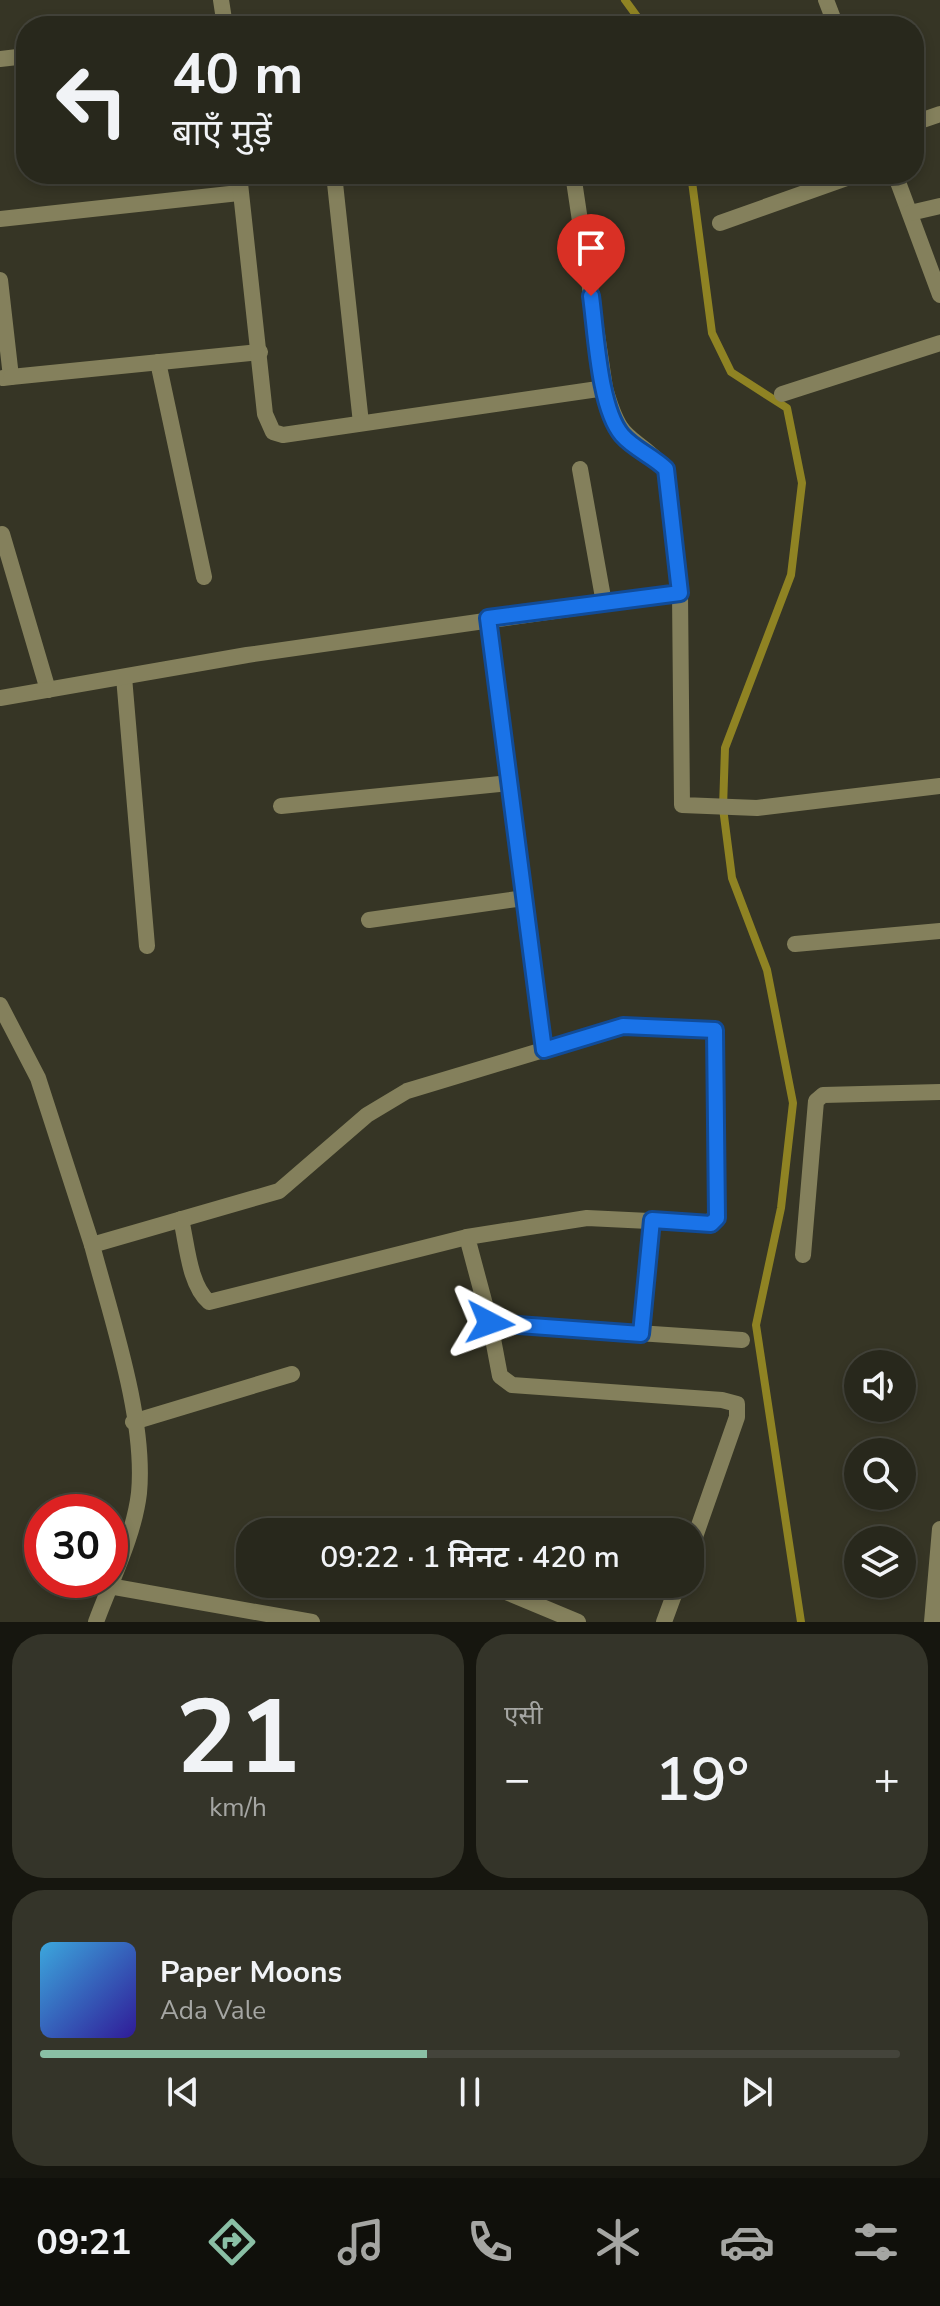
<!DOCTYPE html>
<html lang="hi">
<head>
<meta charset="utf-8">
<style>
	body { margin:0; font-family:"Nunito Sans","Noto Sans Devanagari",sans-serif; background:#343429; color:#f1f3f6; height:100vh; display:flex; flex-direction:column; font-size:30px; white-space:nowrap }
	* { box-sizing:border-box; margin:0 }
	p { font-size:26px; color:#a5a6a3 }
	.icon { flex:none; width:44px; height:44px; fill:none; stroke:currentColor; stroke-width:2; stroke-linecap:round; stroke-linejoin:round }
	.map { position:relative; height:1622px; overflow:hidden }
	.drawer { display:flex; flex-direction:column; gap:12px; padding:12px; background:#16160f; flex:1 }
	.drawer>* { flex:none }
	.hud { position:absolute; left:16px; top:16px; width:908px; height:168px; border-radius:32px; box-shadow:0 4px 12px #0003,0 0 0 2px #44443b; background:#28281c; color:#f1f3f6; overflow:hidden }
	.buttons { position:absolute; left:844px; top:1350px; display:grid; gap:16px }
	.buttons a { display:grid; place-items:center; width:72px; height:72px; border-radius:50%; background:#28281c; box-shadow:0 4px 12px #0003,0 0 0 2px #44443b; font-size:40px }
	.speed { position:absolute; left:24px; top:1494px; display:flex; gap:16px; font-size:40px; font-weight:700; text-align:center }
	.speed>* { display:grid; place-content:center; width:104px; height:104px; border-radius:50%; background:#28281c; box-shadow:0 4px 12px #0003,0 0 0 2px #44443b; line-height:1 }
	.speed .limit { border:12px solid #d22; background:#fff; color:#111 }
	.pin { position:absolute; display:grid; place-items:center; width:68px; height:68px; color:#fff; margin:-82px -34px; border-radius:50% 50% 50% 0; rotate:-45deg; box-shadow:0 0 8px #0007 }
	.pin .icon { rotate:45deg }
	.me { position:absolute; width:88px; margin:-44px; rotate:94deg; stroke-linejoin:round; filter:drop-shadow(0 0 6px #0008) }
	.turn { display:flex; align-items:center; gap:28px; height:168px; padding:0 24px; font-size:36px }
	.turn .icon { width:104px; height:104px; stroke-width:2.5 }
	.turn b { display:block; font-size:56px; line-height:68px }
	.big { font-size:60px; font-weight:600; line-height:1.1 }
	.drawer .card { flex:1; display:flex; flex-direction:column; justify-content:center; gap:12px; min-width:0; padding:0 28px; border-radius:32px; background:#343429 }
	.drawer .dial { align-items:center; gap:0 }
	.dial b { font-size:104px; line-height:1 }
	.song { display:flex; align-items:center; gap:24px }
	.cover { width:96px; height:96px; border-radius:12px; background:linear-gradient(135deg,hsl(200 70% 55%),hsl(250 70% 35%)) }
	.played { height:8px; border-radius:4px; background:linear-gradient(90deg,#8abfa5 45%,#44443b 45%) }
	.keys { display:flex; justify-content:space-around; direction:ltr }
	.heat { display:flex; justify-content:space-between; align-items:center; font-size:44px; direction:ltr }
	.drawer .tiles { flex:1; display:grid; gap:12px; grid-template-columns:1fr 1fr }
	.card:last-child { grid-column:span 2 }
	.trip { position:absolute; left:236px; top:1518px; width:468px; height:80px; border-radius:32px; background:#28281c; box-shadow:0 4px 12px #0003,0 0 0 2px #44443b; font-weight:600; line-height:80px; text-align:center }
	.tabs { display:flex; height:128px; justify-content:space-around; align-items:center; background:#10100b; color:#a5a6a3 }
	.tabs .icon { width:56px; height:56px }
	.tabs .current { color:#8abfa5 }
	.tabs b { font-size:36px; color:#f1f3f6 }
	.map>svg:first-child { display:block }
	.lines { fill:none; stroke-linecap:round; stroke-linejoin:round }
	.stream { stroke:#8f8323; stroke-width:8 }
	.street { stroke:#84805c; stroke-width:16 }
	.route-casing { stroke:#114b97; stroke-width:20 }
	.route { stroke:#1a73e8; stroke-width:14 }
</style>
</head>
<body>
<div class="map">
<svg width="940" height="1622" viewBox="0 0 940 1622">
	<rect width="100%" height="100%" fill="#363525"/>
	<g class="lines">
		<!-- stream -->
		<g class="stream">
			<path d="M625,0l19,26"/>
			<path d="M691,174l21,159 19,39 56,36 15,75 -11,92 -66,173 -2,60 9,70 35,92 26,133 -12,105 -25,117 45,297"/>
		</g>
		<!-- street -->
		<g class="street">
			<path d="M221,0l4,26"/>
			<path d="M826,0l10,26"/>
			<path d="M0,59l26,-3"/>
			<path d="M914,123l26,-9"/>
			<path d="M334,174l27,249"/>
			<path d="M573,174l32,214"/>
			<path d="M895,174l45,121"/>
			<path d="M910,213l30,-7"/>
			<path d="M0,219l239,-26"/>
			<path d="M720,223l138,-49"/>
			<path d="M0,280l11,97 -8,1"/>
			<path d="M158,362l46,215"/>
			<path d="M11,377l249,-25"/>
			<path d="M782,394l158,-51"/>
			<path d="M580,469l24,134"/>
			<path d="M2,534l46,156"/>
			<path d="M680,593l2,212 75,3 183,-22"/>
			<path d="M488,618l22,165"/>
			<path d="M124,677l23,269"/>
			<path d="M0,698l247,-43 433,-62 -14,-124c-36,-39 -44,-21 -61,-81l-322,47 -10,-3 -8,-18 -26,-240"/>
			<path d="M281,806l229,-23 14,115 -155,22"/>
			<path d="M524,898l20,152"/>
			<path d="M795,944l145,-13"/>
			<path d="M0,1005l38,73 54,167"/>
			<path d="M181,1219c6,25 8,66 28,83l258,-65"/>
			<path d="M803,1255l13,-154 7,-6 117,-3"/>
			<path d="M490,1323l10,53 12,9 210,15 15,4v13l-47,134"/>
			<path d="M641,1334l11,-114"/>
			<path d="M133,1422l159,-48"/>
			<path d="M487,1584l91,38"/>
			<path d="M109,1586l203,36"/>
			<path d="M96,1622c15,-41 38,-86 43,-129 7,-74 -28,-176 -47,-248l187,-54 88,-76 40,-24 216,-65 92,4 2,180 -6,14 -124,-6 -120,19 23,86 252,17"/>
			<path d="M664,1622l14,-38"/>
			<path d="M932,1622l8,-93"/>
		</g>
	</g>
	<g class="lines">
		<defs>
			<path id="route" d="M490,1323l151,11 11,-114 59,4 6,-6 -2,-188 -92,-4 -79,24 -4,-30 -52,-402 192,-25 -14,-124c-13,-13 -32,-20 -44,-34 -23,-27 -26,-103 -31,-139"/>
		</defs>
		<!-- route casing -->
		<use href="#route" class="route-casing"/>
		<!-- route -->
		<use href="#route" class="route"/>
	</g>
</svg>
<div class="buttons">
<a><svg class="icon" aria-label="sound" viewBox="0 0 24 24"><path d="M4 9h4l5-4v14l-5-4H4zM17 9q2 3 0 6"/></svg></a>
<a><svg class="icon" aria-label="search" viewBox="0 0 24 24"><circle cx="10" cy="10" r="6"/><path d="M15 15l6 6"/></svg></a>
<a><svg class="icon" aria-label="layers" viewBox="0 0 24 24"><path d="M12 4l9 5-9 5-9-5zM3 14l9 5 9-5"/></svg></a>
</div>
<div class="speed"><div class="limit">30</div></div>
<div class="pin" style="left:591px;top:296px;background:#d93025"><svg class="icon" aria-label="arrive" viewBox="0 0 24 24"><path d="M6 21V4h12l-3 4 3 4H6"/></svg></div>
<svg class="me" style="left:490px;top:1323px" viewBox="-20 -20 40 40"><path d="M0-17L14 15 0 8-14 15z" fill="#1a73e8" stroke="#fff" stroke-width="4"/></svg>
<div class="trip">09:22 · 1 मिनट · 420 m</div>
<div class="hud">
<div class="turn"><svg class="icon" aria-label="left" viewBox="0 0 24 24"><path d="M17 20v-9H6M10 6l-5 5 5 5"/></svg><div><b>40 m</b>बाएँ मुड़ें</div></div>
</div>
</div>
<section class="drawer">
<div class="tiles">
<div class="card dial"><b>21</b><p>km/h</p></div>
<div class="card"><p>एसी</p>
<div class="heat"><a>−</a><b class="big">19°</b><a>+</a></div>
</div>
<div class="card">
<div class="song"><i class="cover"></i><div><b>Paper Moons</b><p>Ada Vale</p></div></div>
<div class="played"></div>
<div class="keys"><svg class="icon" aria-label="previous" viewBox="0 0 24 24"><path d="M18 5L8 12l10 7zM5 5v14"/></svg><svg class="icon" aria-label="pause" viewBox="0 0 24 24"><path d="M8 5v14M16 5v14"/></svg><svg class="icon" aria-label="next" viewBox="0 0 24 24"><path d="M6 5l10 7-10 7zM19 5v14"/></svg></div>
</div>
</div>
</section>
<nav class="tabs">
<b>09:21</b>
<svg class="icon current" aria-label="directions" viewBox="0 0 24 24"><path d="M12 3l9 9-9 9-9-9zM9 14v-3h6M13 9l2 2-2 2"/></svg>
<svg class="icon" aria-label="music" viewBox="0 0 24 24"><path d="M9 18V5l10-2v13"/><circle cx="6" cy="18" r="3"/><circle cx="16" cy="16" r="3"/></svg>
<svg class="icon" aria-label="phone" viewBox="0 0 24 24"><path d="M5 4h4l2 5-3 2q2 4 5 5l2-3 5 2v4C11 20 4 13 5 4z"/></svg>
<svg class="icon" aria-label="climate" viewBox="0 0 24 24"><path d="M12 3v18M4 7l16 10M4 17L20 7"/></svg>
<svg class="icon" aria-label="car" viewBox="0 0 24 24"><path d="M5 17H2v-5l4-1 3-4h7l3 4 3 1v5h-3M9 17h6M6 11h13"/><circle cx="7" cy="17" r="2"/><circle cx="17" cy="17" r="2"/></svg>
<svg class="icon" aria-label="filters" viewBox="0 0 24 24"><path d="M4 7h16M4 17h16"/><circle cx="9" cy="7" r="2"/><circle cx="15" cy="17" r="2"/></svg>
</nav>
</body>
</html>
